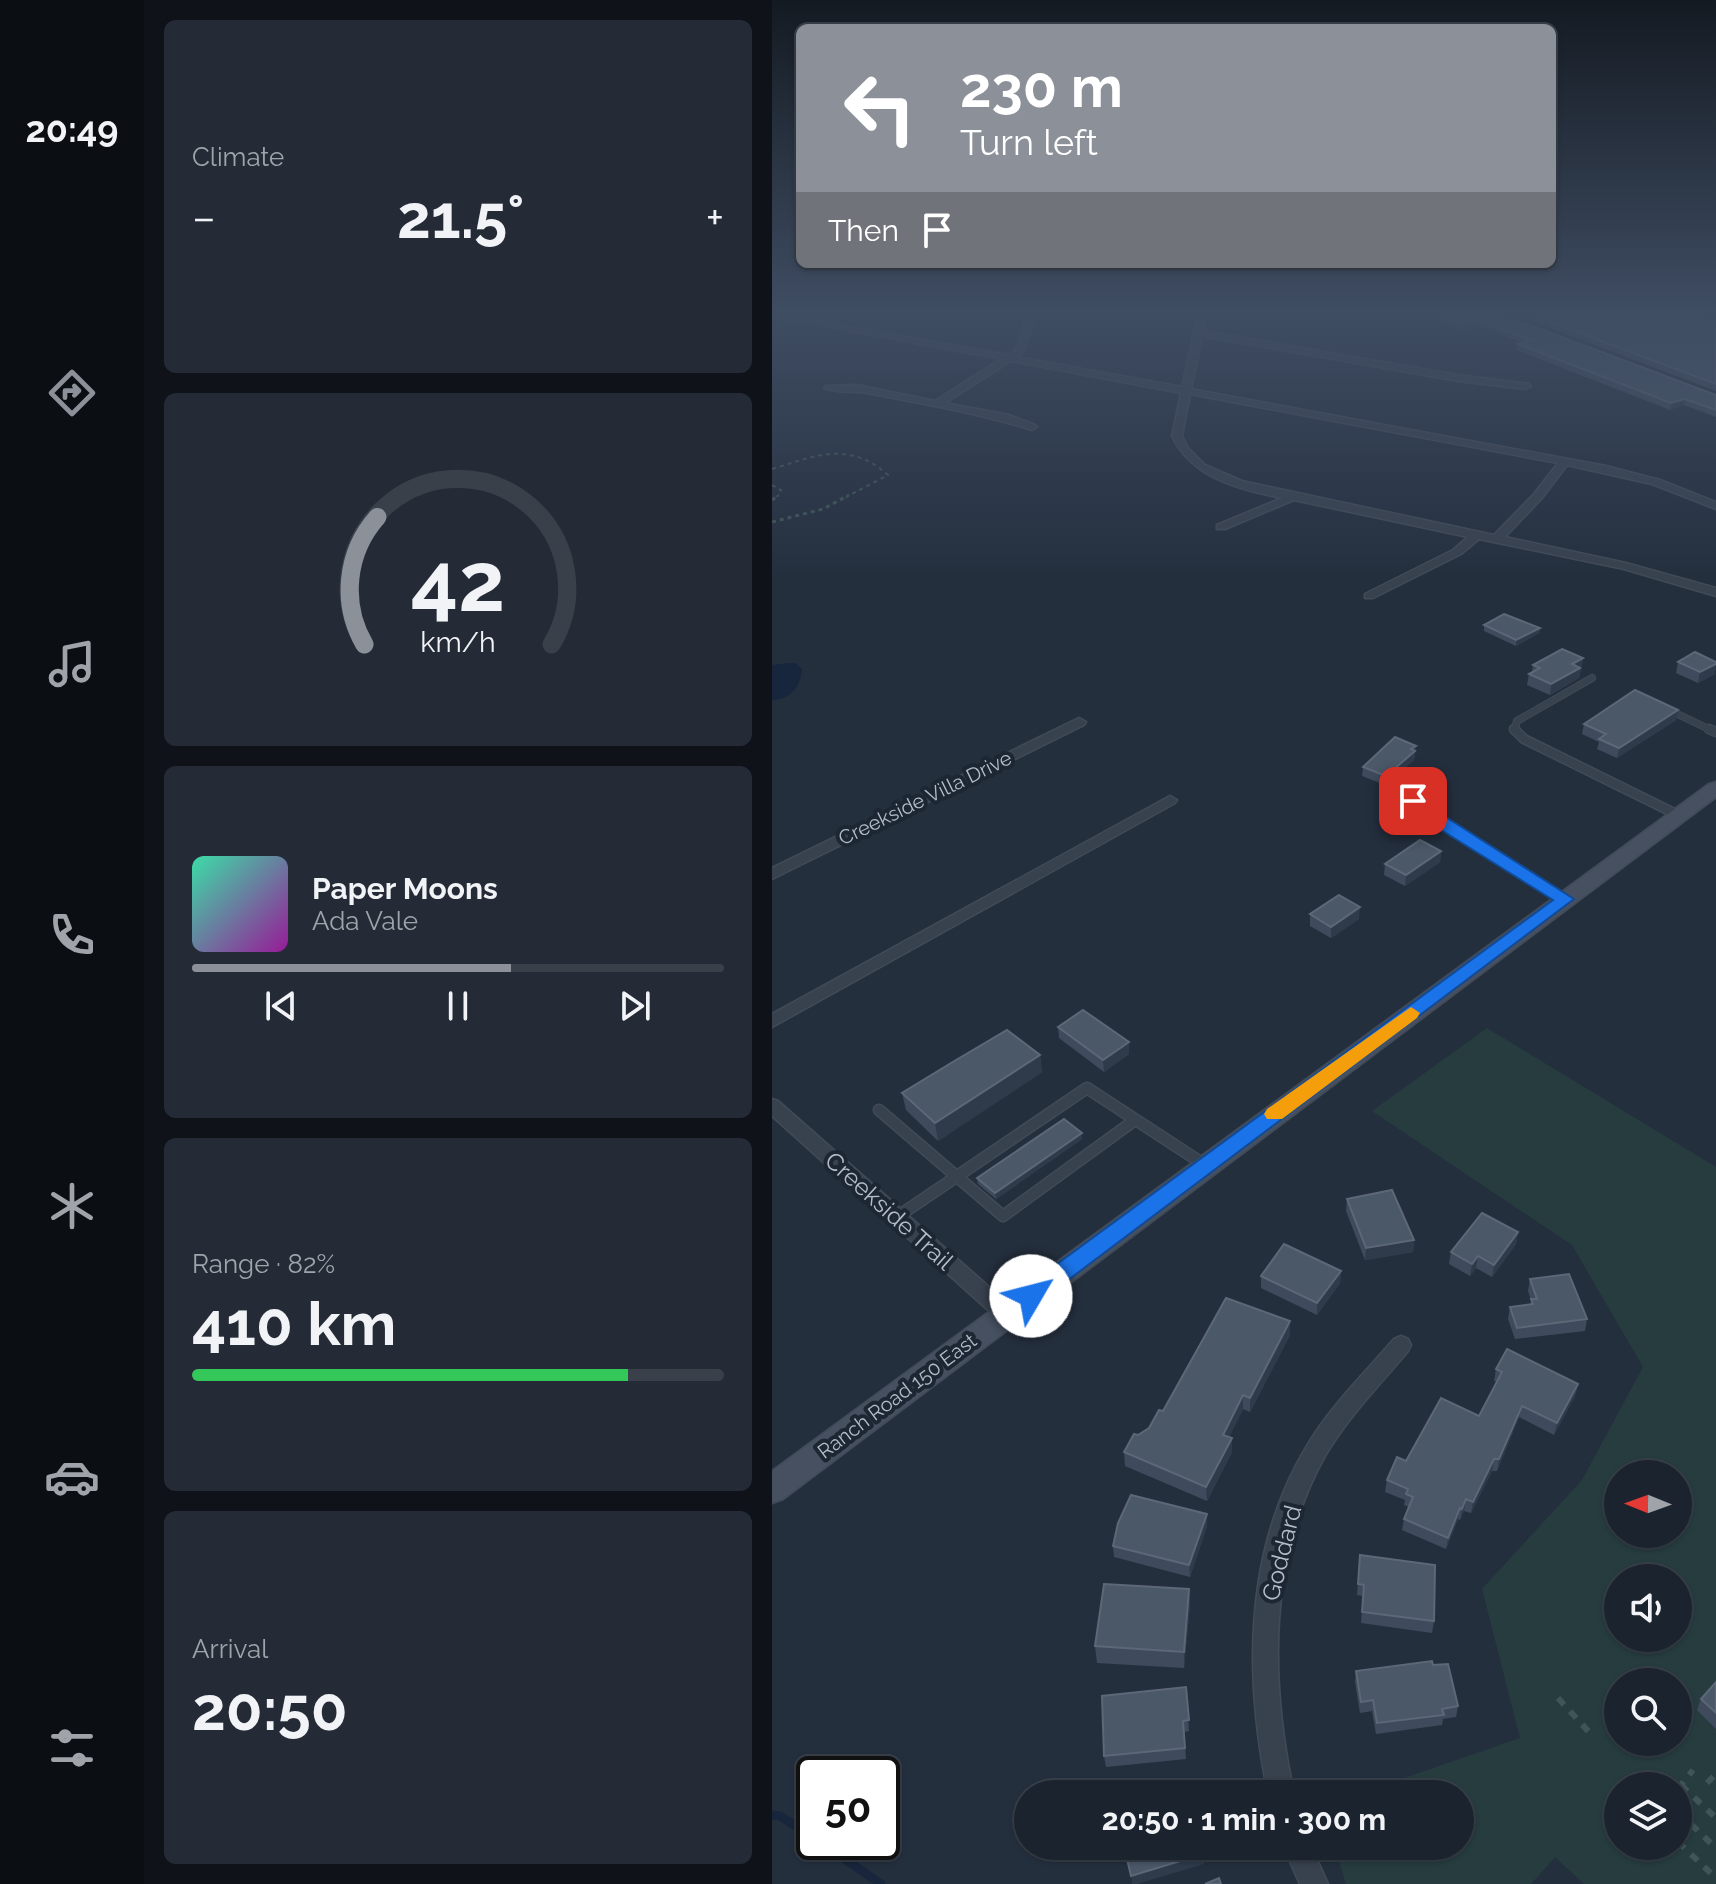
<!DOCTYPE html>
<html lang="en">
<head>
<meta charset="utf-8">
<style>
	body { margin:0; font-family:Raleway,sans-serif; background:#242b36; color:#f1f3f6; height:100vh; display:flex; flex-direction:column; font-size:30px; white-space:nowrap }
	* { box-sizing:border-box; margin:0 }
	p { font-size:26px; color:#a0a4aa }
	.icon { flex:none; width:44px; height:44px; fill:none; stroke:currentColor; stroke-width:2; stroke-linecap:round; stroke-linejoin:round }
	.map { position:relative; flex:1; overflow:hidden }
	.side { display:flex; flex-direction:column; gap:20px; padding:20px; background:#0f1319; width:628px }
	.side>* { flex:none }
	.banner { position:absolute; left:24px; top:24px; width:760px; height:244px; border-radius:12px; box-shadow:0 2px 6px #0004,0 0 0 2px #39404a; background:#8c9099; color:#fff; overflow:hidden }
	.needle { width:52px; rotate:271deg }
	.controls { position:absolute; left:832px; top:1460px; display:grid; gap:16px }
	.controls a { display:grid; place-items:center; width:88px; height:88px; border-radius:50%; background:#1b232e; box-shadow:0 2px 6px #0004,0 0 0 2px #39404a; font-size:40px }
	.speed { position:absolute; left:24px; top:1756px; display:flex; gap:16px; font-size:40px; font-weight:700; text-align:center }
	.speed>* { display:grid; place-content:center; width:104px; height:104px; border-radius:50%; background:#1b232e; box-shadow:0 2px 6px #0004,0 0 0 2px #39404a; line-height:1 }
	.speed .limit { border:4px solid #111; border-radius:12px; background:#fff; color:#111 }
	.pin { position:absolute; display:grid; place-items:center; width:68px; height:68px; color:#fff; margin:-34px; border-radius:16px; box-shadow:0 4px 12px #0006 }
	.me { position:absolute; width:88px; margin:-44px; rotate:53deg; stroke-linejoin:round; filter:drop-shadow(0 0 6px #0008) }
	.turn { display:flex; align-items:center; gap:28px; height:168px; padding:0 32px; font-size:36px }
	.turn .icon { width:104px; height:104px; stroke-width:2.5 }
	.turn b { display:block; font-size:56px; line-height:68px }
	.then { display:flex; align-items:center; height:76px; padding:0 32px; background:#0003; gap:16px; font-size:30px }
	.big { font-size:60px; font-weight:700; line-height:1.1 }
	.side .tile { flex:1; display:flex; flex-direction:column; justify-content:center; gap:12px; min-width:0; padding:0 28px; border-radius:12px; background:#242b36 }
	.side .dial { align-items:center; gap:0 }
	.dial svg { height:208px; overflow:visible; fill:none; stroke:#39404a; stroke-width:7; stroke-linecap:round; text-anchor:middle }
	.dial text { fill:#f1f3f6; stroke:none }
	.song { display:flex; align-items:center; gap:24px }
	.cover { width:96px; height:96px; border-radius:12px; background:linear-gradient(135deg,hsl(160 70% 55%),hsl(300 70% 35%)) }
	.played { height:8px; border-radius:4px; background:linear-gradient(90deg,#8c9099 60%,#39404a 60%) }
	.keys { display:flex; justify-content:space-around; direction:ltr }
	.heat { display:flex; justify-content:space-between; align-items:center; font-size:44px; direction:ltr }
	.charge { height:12px; border-radius:6px; background:linear-gradient(90deg,#34c759 82%,#39404a 0) }
	.trip { position:absolute; left:242px; top:1780px; width:460px; height:80px; border-radius:40px; background:#1b232e; box-shadow:0 2px 6px #0004,0 0 0 2px #39404a; font-weight:700; line-height:80px; text-align:center }
	main { display:flex; flex:1; min-height:0 }
	.tab-bar { display:flex; flex-direction:column; width:144px; justify-content:space-around; align-items:center; background:#0b0e12; color:#a0a4aa }
	.tab-bar .icon { width:56px; height:56px }
	.tab-bar .selected { color:#8c9099 }
	.tab-bar b { font-size:36px; color:#f1f3f6 }
	.map>svg:first-child { display:block }
	.green { fill:#263c3f; fill-rule:evenodd }
	.water { fill:#17263c }
	.lines { fill:none; stroke-linecap:round; stroke-linejoin:round }
	.stream { stroke:#17263c; stroke-width:9 }
	.service-far2-casing { stroke:#414a57; stroke-width:8 }
	.service-far1-casing { stroke:#414a57; stroke-width:11 }
	.service-casing { stroke:#414a57; stroke-width:13 }
	.minor-casing { stroke:#414a57; stroke-width:3 }
	.secondary-casing { stroke:#414a57; stroke-width:3 }
	.path-far2 { stroke:#3f5557; stroke-width:2; stroke-dasharray:4 4; stroke-linecap:butt }
	.path-far1 { stroke:#3f5557; stroke-width:3; stroke-dasharray:4 4; stroke-linecap:butt }
	.path { stroke:#3f5557; stroke-width:6; stroke-dasharray:9 9; stroke-linecap:butt }
	.service-far2 { stroke:#38414e; stroke-width:6 }
	.service-far1 { stroke:#38414e; stroke-width:8 }
	.service { stroke:#38414e; stroke-width:10 }
	.minor { fill:#38414e; fill-rule:evenodd }
	.secondary { fill:#465061; fill-rule:evenodd }
	.wall { fill:#3f4b5c }
	.shaded-wall { fill:#2f3b4b }
	.building { fill:#4b5868; stroke:#5c6777; stroke-width:2 }
	.route { fill:#1a73e8; stroke:#114b97; stroke-width:2 }
	.slow { fill:#f59e0b }
	.labels { text-anchor:middle; stroke-width:8; stroke-linejoin:round; paint-order:stroke }
	.street-label { font-size:20px; fill:#b4bcc9; stroke:#1d2633 }
	.near-street-label { font-size:24px; fill:#b4bcc9; stroke:#1d2633 }
</style>
</head>
<body>
<main>
<nav class="tab-bar">
<b>20:49</b>
<svg class="icon selected" aria-label="directions" viewBox="0 0 24 24"><path d="M12 3l9 9-9 9-9-9zM9 14v-3h6M13 9l2 2-2 2"/></svg>
<svg class="icon" aria-label="music" viewBox="0 0 24 24"><path d="M9 18V5l10-2v13"/><circle cx="6" cy="18" r="3"/><circle cx="16" cy="16" r="3"/></svg>
<svg class="icon" aria-label="phone" viewBox="0 0 24 24"><path d="M5 4h4l2 5-3 2q2 4 5 5l2-3 5 2v4C11 20 4 13 5 4z"/></svg>
<svg class="icon" aria-label="climate" viewBox="0 0 24 24"><path d="M12 3v18M4 7l16 10M4 17L20 7"/></svg>
<svg class="icon" aria-label="car" viewBox="0 0 24 24"><path d="M5 17H2v-5l4-1 3-4h7l3 4 3 1v5h-3M9 17h6M6 11h13"/><circle cx="7" cy="17" r="2"/><circle cx="17" cy="17" r="2"/></svg>
<svg class="icon" aria-label="filters" viewBox="0 0 24 24"><path d="M4 7h16M4 17h16"/><circle cx="9" cy="7" r="2"/><circle cx="15" cy="17" r="2"/></svg>
</nav>
<section class="side">
<div class="tile"><p>Climate</p>
<div class="heat"><a>−</a><b class="big">21.5°</b><a>+</a></div>
</div>
<div class="tile dial"><svg viewBox="0 0 100 80">
<path d="M14 69A42 42 0 1 1 86 69"/>
<path d="M14 69A42 42 0 0 1 19 20" stroke="#8c9099"/>
<text x="50" y="56" font-size="32" font-weight="700">42</text>
<text x="50" y="72" font-size="11">km/h</text>
</svg></div>
<div class="tile">
<div class="song"><i class="cover"></i><div><b>Paper Moons</b><p>Ada Vale</p></div></div>
<div class="played"></div>
<div class="keys"><svg class="icon" aria-label="previous" viewBox="0 0 24 24"><path d="M18 5L8 12l10 7zM5 5v14"/></svg><svg class="icon" aria-label="pause" viewBox="0 0 24 24"><path d="M8 5v14M16 5v14"/></svg><svg class="icon" aria-label="next" viewBox="0 0 24 24"><path d="M6 5l10 7-10 7zM19 5v14"/></svg></div>
</div>
<div class="tile"><p>Range · 82%</p><b class="big">410 km</b><div class="charge"></div></div>
<div class="tile"><p>Arrival</p><b class="big">20:50</b></div>
</section>
<div class="map">
<svg width="944" height="1884" viewBox="0 0 944 1884">
	<rect width="100%" height="100%" fill="#242f3e"/>
	<!-- green -->
	<path class="green" d="M715,1028l229,139v717h-132l-29,-27 -24,27h-185l-12,-38h126v-52h-102l162,-56 -38,-149 100,-109 61,-113 -71,-122 -200,-134zM846,1474h60v60h-60zM846,1578h60v60h-60zM846,1682h60v60h-60zM846,1786h60v60h-60z"/>
	<!-- water -->
	<path class="water" d="M17,663h7l6,6c-2,19 -11,30 -30,31v-35z"/>
	<g class="lines">
		<!-- stream -->
		<g class="stream">
			<path d="M0,1815l8,1 34,22"/>
			<path d="M48,1842l61,42"/>
		</g>
		<defs>
			<g id="service-far2">
				<path d="M897,710l44,21"/>
				<path d="M742,731l3,-10 75,-43"/>
			</g>
			<g id="service-far1">
				<path d="M742,729l10,10 154,76"/>
				<path d="M937,729l7,3"/>
				<path d="M641,801l15,13 137,85"/>
			</g>
			<g id="service">
				<path d="M107,1110l124,106 132,-96"/>
				<path d="M125,1217l190,-129 118,77"/>
			</g>
			<g id="minor">
				<path d="M0,313l236,42 7,-4 13,-38h8l-13,39 -6,5 165,30 16,-74h8l-3,18 255,44 71,9 2,2 -5,3 -68,-8 -256,-45 -11,53 415,77 54,14 56,22v7l-64,-25 -85,-19 -25,33 -37,39 121,26 90,25v8l-92,-27 -145,-30 -18,15 -88,44h-8v-4l88,-44 15,-13 -174,-37 -69,29h-8v-4l65,-27c-43,-9 -89,-19 -110,-62l9,-43 -170,-32 -66,42 64,12 26,10 2,2 -5,3c-54,-17 -109,-26 -165,-37 -13,-3 -31,1 -43,-5l2,-2 31,-1 78,16 66,-42 -229,-43zM418,394l368,69 -24,31 -40,41 -252,-54 -37,-16 -17,-17 -6,-12z"/>
				<path d="M307,718l7,4 -2,3 -312,154v-11z"/>
				<path d="M398,796l7,4 -2,3 -403,224v-13z"/>
				<path d="M0,1099l6,2 235,207 3,6 -3,6 -7,2 -7,-2 -227,-204z"/>
				<path d="M629,1336l7,3 3,6 -3,6c-28,34 -61,67 -83,105 -58,104 -55,225 -31,338h-26c-25,-122 -24,-254 47,-361 23,-34 52,-63 79,-94z"/>
				<path d="M511,1846h28l17,38h-28z"/>
			</g>
			<path id="secondary" d="M944,782v15l-933,702 -11,4v-32l937,-687z"/>
		</defs>
		<!-- service-far2 casing -->
		<use href="#service-far2" class="service-far2-casing"/>
		<!-- service-far1 casing -->
		<use href="#service-far1" class="service-far1-casing"/>
		<!-- service casing -->
		<use href="#service" class="service-casing"/>
		<!-- minor casing -->
		<use href="#minor" class="minor-casing"/>
		<!-- secondary casing -->
		<use href="#secondary" class="secondary-casing"/>
		<!-- path-far2 -->
		<g class="path-far2">
			<path d="M0,469c43,-13 77,-29 116,6l-42,22"/>
			<path d="M0,485l9,5 -4,7"/>
		</g>
		<!-- path-far1 -->
		<g class="path-far1">
			<path d="M0,500l7,-5"/>
			<path d="M0,522l51,-13 26,-14"/>
		</g>
		<!-- path -->
		<g class="path">
			<path d="M786,1698l31,34"/>
			<path d="M935,1783l9,-9"/>
			<path d="M909,1785l35,33"/>
			<path d="M906,1789l15,-19"/>
			<path d="M906,1812l38,36"/>
			<path d="M906,1842l38,36"/>
		</g>
		<!-- service-far2 -->
		<use href="#service-far2" class="service-far2"/>
		<!-- service-far1 -->
		<use href="#service-far1" class="service-far1"/>
		<!-- service -->
		<use href="#service" class="service"/>
		<!-- minor -->
		<use href="#minor" class="minor"/>
		<!-- secondary -->
		<use href="#secondary" class="secondary"/>
	</g>
	<!-- wall -->
	<g class="wall">
		<path d="M648,313h78l218,82v22l-32,-12 -14,5 -153,-60 1,-6 3,-2 -42,-16 -15,4z"/>
		<path d="M739,313h188l17,6v72z"/>
		<path d="M712,625l56,3 -1,5 -23,13 -32,-15z"/>
		<path d="M811,658l-4,20 -29,17 -23,-10 2,-11 3,-2 1,-7z"/>
		<path d="M906,662l37,12 -17,9 -22,-10z"/>
		<path d="M904,720l-59,38 -20,-9 2,-7 -17,-8 2,-10z"/>
		<path d="M644,746l-2,14 -29,25 -23,-9 1,-9z"/>
		<path d="M669,851l-1,11 -35,24 -21,-11 1,-11z"/>
		<path d="M538,914l49,5 -28,19 -21,-12z"/>
		<path d="M286,1027l71,15v12l-25,18 -45,-34z"/>
		<path d="M268,1055l2,17 -104,69 -32,-31 -4,-17z"/>
		<path d="M310,1139l-86,60 -18,-15 -1,-6z"/>
		<path d="M575,1199l67,41 -1,12 -48,8 -19,-49z"/>
		<path d="M746,1232l-2,12 -24,33 -16,-9 -6,8 -21,-12 2,-12z"/>
		<path d="M569,1271l-1,12 -23,32 -56,-27v-12z"/>
		<path d="M758,1279l57,40 -2,12 -70,8 -7,-20 2,-12 20,-2 1,-5 -3,-9z"/>
		<path d="M518,1335l-40,77 -7,-3 -14,28 3,15 -25,49 -82,-35 -1,-14 14,-17 11,-7 14,-17z"/>
		<path d="M724,1369l82,15 -3,12 -21,39 -35,-18 -22,54h-5l-21,42 -7,-2 -4,9 -2,-1 -12,30 -44,-19 2,-11 5,-12 -5,-2 1,-5 -20,-8 2,-12 19,-19 73,-45 18,-34 -3,-1z"/>
		<path d="M435,1514v12l-17,51 -76,-20 -1,-11z"/>
		<path d="M588,1555l74,66 -2,12 -71,-10 2,-27 -6,-1z"/>
		<path d="M417,1589l1,16 -6,63 -87,-5 -2,-17z"/>
		<path d="M661,1665l25,41 -2,11 -13,2 -1,6 -66,9 -4,-23 -12,2 -5,-31 1,-11z"/>
		<path d="M944,1682v47l-19,-19 4,-11z"/>
		<path d="M414,1687l3,44 -5,1 2,27 -80,8 -2,-11z"/>
	</g>
	<!-- shaded-wall -->
	<g class="shaded-wall">
		<path d="M708,321l-1,5 -15,4v-6z"/>
		<path d="M913,399l-1,6 -14,5 1,-7z"/>
		<path d="M768,628l-1,5 -23,13v-6z"/>
		<path d="M811,658l-4,20 -29,17 1,-11 21,-20z"/>
		<path d="M944,664l-1,10 -17,9 2,-11z"/>
		<path d="M906,710l-2,10 -59,38 2,-10z"/>
		<path d="M644,746l-2,14 -29,25 1,-9 25,-27z"/>
		<path d="M669,851l-1,11 -35,24 1,-11z"/>
		<path d="M588,907l-1,12 -28,19v-11z"/>
		<path d="M357,1042v12l-25,18 -1,-12z"/>
		<path d="M268,1055l2,17 -104,69 -3,-18z"/>
		<path d="M310,1133v6l-86,60 -1,-6z"/>
		<path d="M746,1232l-2,12 -24,33 2,-12z"/>
		<path d="M642,1240l-1,12 -48,8 1,-12z"/>
		<path d="M706,1256l-2,12 -6,8 2,-12z"/>
		<path d="M569,1271l-1,12 -23,32v-12z"/>
		<path d="M518,1321v14l-40,77v-14z"/>
		<path d="M806,1384l-3,12 -21,39 3,-12z"/>
		<path d="M471,1395v14l-20,40v-14z"/>
		<path d="M750,1406l-3,11 -22,54 2,-12z"/>
		<path d="M460,1438v14l-25,49 -1,-14z"/>
		<path d="M722,1459l-2,12 -21,42 2,-11z"/>
		<path d="M694,1499l-2,12 -4,9 2,-11z"/>
		<path d="M688,1508l-2,11 -12,30 2,-11z"/>
		<path d="M435,1514v12l-17,51 -1,-12z"/>
		<path d="M417,1589l1,16 -6,63v-16z"/>
		<path d="M431,1854l1,10 -67,20h-5l-1,-8z"/>
	</g>
	<!-- building -->
	<g class="building">
		<path d="M663,313h63l218,82v15l-31,-11 -14,4 -153,-59 12,-4 -50,-19 -16,3z"/>
		<path d="M754,313h173l17,6v65z"/>
		<path d="M732,614l36,14 -24,12 -32,-15z"/>
		<path d="M790,649l21,9 -11,6 8,4 -29,16 -22,-10 11,-6 -7,-3z"/>
		<path d="M923,652l21,10v2l-16,8 -22,-10z"/>
		<path d="M863,690l43,20 -59,38 -20,-9 7,-5 -22,-10z"/>
		<path d="M623,737l21,9 -5,3 4,2 -29,25 -23,-9z"/>
		<path d="M648,840l21,11 -35,24 -21,-11z"/>
		<path d="M567,895l21,12 -29,20 -21,-13z"/>
		<path d="M311,1010l46,32 -26,18 -45,-33z"/>
		<path d="M235,1030l33,25 -105,68 -33,-30 49,-30z"/>
		<path d="M292,1119l18,14 -87,60 -18,-15z"/>
		<path d="M620,1190l22,50 -48,8 -19,-49z"/>
		<path d="M710,1213l36,19 -24,33 -16,-9 -6,8 -21,-12z"/>
		<path d="M512,1244l57,27 -24,32 -56,-27z"/>
		<path d="M797,1274l18,45 -70,9 -7,-21 23,-3 -2,-5h6l-7,-20z"/>
		<path d="M454,1298l64,23 -40,77 -7,-3 -20,40 9,3 -26,49 -82,-35 10,-18 4,1 11,-7 10,-18 4,1z"/>
		<path d="M735,1349l71,35 -21,39 -35,-17 -23,53h-5l-21,43 -7,-3 -4,10 -2,-1 -12,30 -44,-19 9,-22 -7,-3 2,-5 -21,-9 10,-23 9,4 35,-63 38,18 23,-44 -6,-3z"/>
		<path d="M359,1495l76,19 -18,51 -76,-19 5,-23z"/>
		<path d="M588,1555l75,10 -1,56 -72,-9 2,-27 -6,-1z"/>
		<path d="M332,1584l85,5 -5,63 -89,-6z"/>
		<path d="M660,1661l1,4 15,-1 10,42 -16,3 2,6 -67,8 -4,-23 -12,2 -5,-31z"/>
		<path d="M944,1682v31l-15,-14z"/>
		<path d="M414,1687l3,33 -6,1 2,27 -81,8 -2,-60z"/>
		<path d="M422,1786l2,8h-29z"/>
		<path d="M352,1846h77l2,8 -72,22z"/>
		<path d="M447,1878l2,6h-16z"/>
	</g>
	<!-- sky -->
	<linearGradient id="sky" x2="0" y2="1"><stop stop-color="#141a22"/><stop offset="0.54" stop-color="#3f4d63"/><stop offset="1" stop-color="#3f4d63" stop-opacity="0"/></linearGradient>
	<rect width="944" height="577" fill="url(#sky)"/>
	<!-- route -->
	<path class="route" d="M641,796l161,103 -535,403 -8,3 -8,-3 -3,-6 3,-7 530,-389 -131,-82 -17,-17z"/>
	<!-- slow -->
	<path class="slow" d="M639,1007l9,6 -3,5 -135,101h-15l-3,-5 3,-5z"/>
	<g class="labels">
		<!-- street labels -->
		<g class="street-label">
			<text transform="translate(153 798) rotate(-26)" y="7">Creekside Villa Drive</text>
			<text transform="translate(125 1396) rotate(-37)" y="7">Ranch Road 150 East</text>
		</g>
		<!-- near-street labels -->
		<g class="near-street-label">
			<text transform="translate(117 1211) rotate(42)" y="8">Creekside Trail</text>
			<text transform="translate(510 1553) rotate(-76)" y="8">Goddard</text>
		</g>
	</g>
</svg>
<div class="controls">
<a><svg class="needle" viewBox="-14 -14 28 28"><path d="M0-13l5 13h-10z" fill="#e53935"/><path d="M0 13l5-13h-10z" fill="#a0a4aa"/></svg></a>
<a><svg class="icon" aria-label="sound" viewBox="0 0 24 24"><path d="M4 9h4l5-4v14l-5-4H4zM17 9q2 3 0 6"/></svg></a>
<a><svg class="icon" aria-label="search" viewBox="0 0 24 24"><circle cx="10" cy="10" r="6"/><path d="M15 15l6 6"/></svg></a>
<a><svg class="icon" aria-label="layers" viewBox="0 0 24 24"><path d="M12 4l9 5-9 5-9-5zM3 14l9 5 9-5"/></svg></a>
</div>
<div class="speed"><div class="limit">50</div></div>
<div class="pin" style="left:641px;top:801px;background:#d93025"><svg class="icon" aria-label="arrive" viewBox="0 0 24 24"><path d="M6 21V4h12l-3 4 3 4H6"/></svg></div>
<svg class="me" style="left:259px;top:1296px" viewBox="-20 -20 40 40"><circle r="19" fill="#fff"/><path d="M0-13L10 11 0 6-10 11z" fill="#1a73e8"/></svg>
<div class="trip">20:50 · 1 min · 300 m</div>
<div class="banner">
<div class="turn"><svg class="icon" aria-label="left" viewBox="0 0 24 24"><path d="M17 20v-9H6M10 6l-5 5 5 5"/></svg><div><b>230 m</b>Turn left</div></div>
<div class="then">Then<svg class="icon" aria-label="arrive" viewBox="0 0 24 24"><path d="M6 21V4h12l-3 4 3 4H6"/></svg></div>
</div>
</div>
</main>
</body>
</html>
